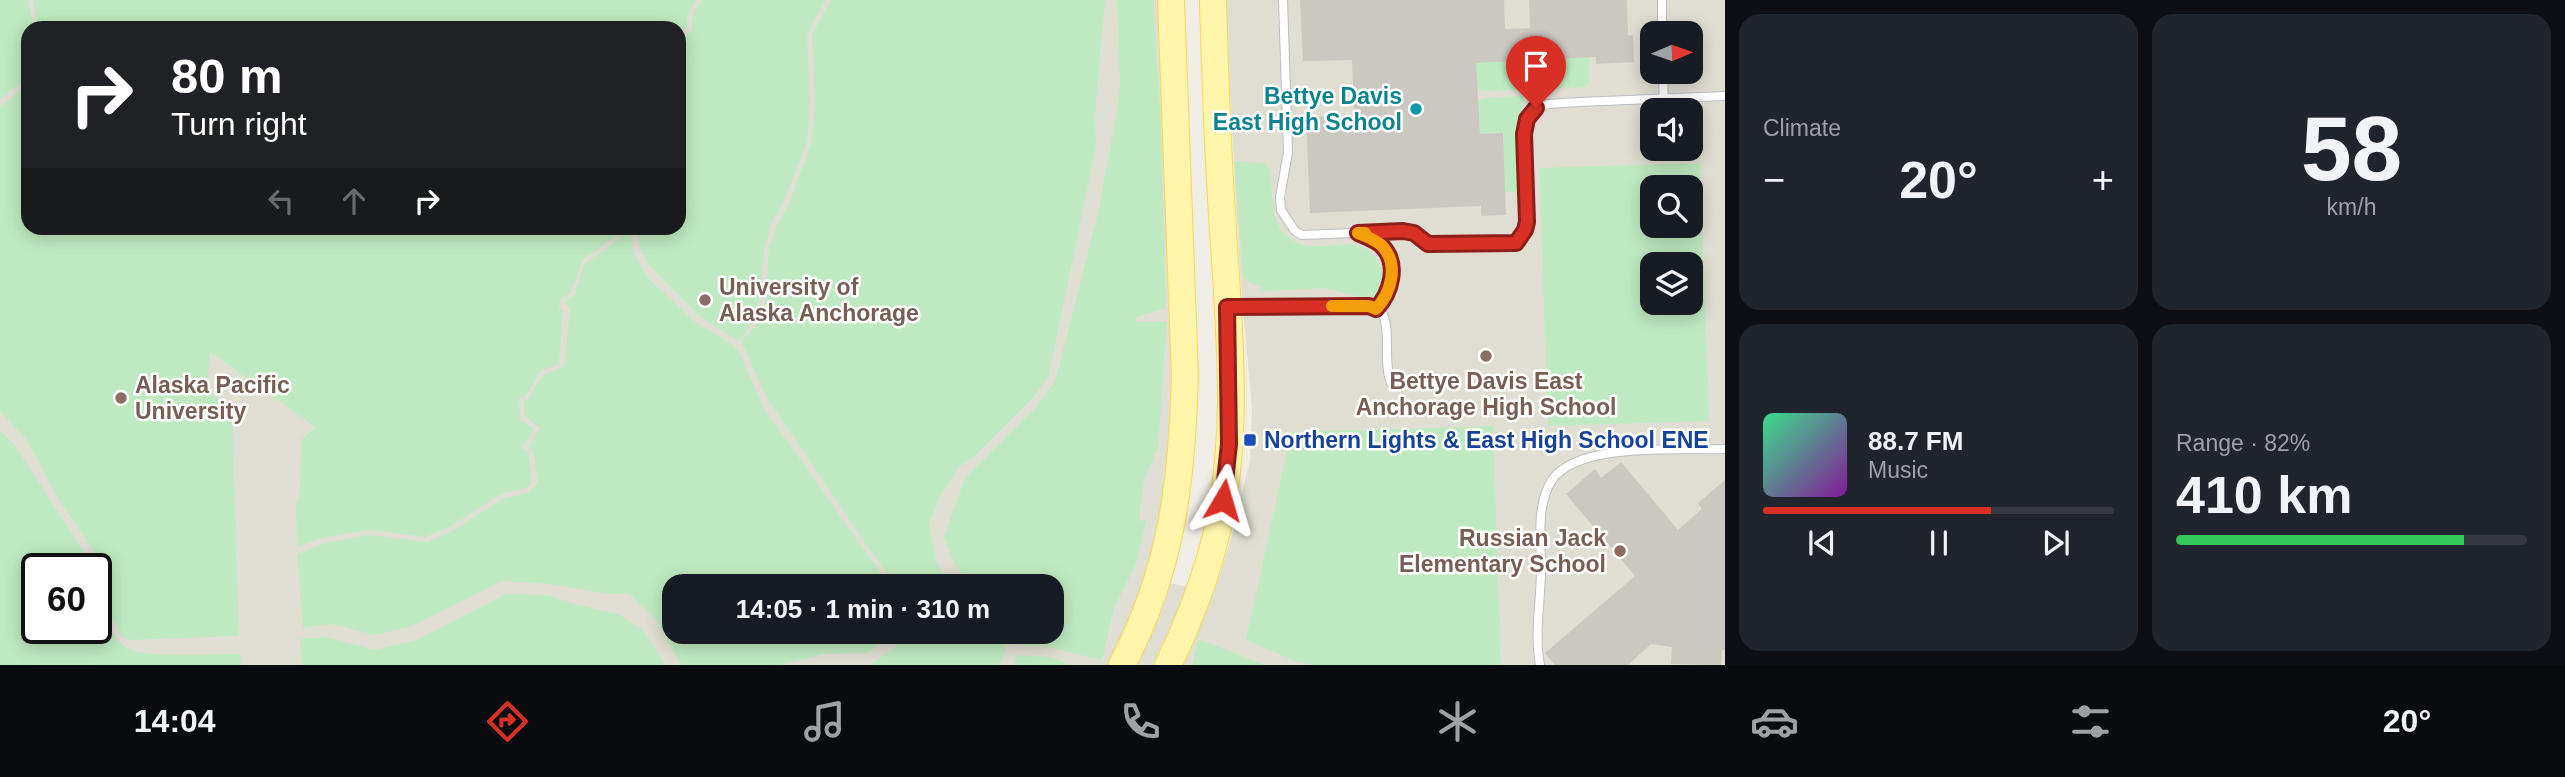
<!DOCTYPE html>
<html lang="en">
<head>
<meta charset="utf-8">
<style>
	body { margin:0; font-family:Arial,sans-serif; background:#20242c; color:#f1f3f6; height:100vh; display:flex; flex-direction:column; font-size:26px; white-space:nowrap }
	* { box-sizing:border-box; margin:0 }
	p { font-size:23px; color:#9ea1a6 }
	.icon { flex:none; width:38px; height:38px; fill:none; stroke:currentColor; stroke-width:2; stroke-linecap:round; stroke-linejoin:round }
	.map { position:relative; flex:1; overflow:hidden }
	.side { display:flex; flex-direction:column; gap:14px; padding:14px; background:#0d0f14; width:840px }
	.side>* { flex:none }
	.top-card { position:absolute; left:21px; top:21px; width:665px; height:214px; border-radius:21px; box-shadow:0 4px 18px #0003; background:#202124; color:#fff; overflow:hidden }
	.needle { width:46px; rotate:88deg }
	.controls { position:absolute; left:1640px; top:21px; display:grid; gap:14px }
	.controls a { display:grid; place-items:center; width:63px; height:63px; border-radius:14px; background:#171b24; box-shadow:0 4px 18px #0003; font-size:35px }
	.speed { position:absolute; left:21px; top:553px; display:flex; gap:14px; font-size:35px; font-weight:700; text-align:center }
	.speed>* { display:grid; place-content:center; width:91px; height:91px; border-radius:50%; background:#171b24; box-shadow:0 4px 18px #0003; line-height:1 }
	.speed .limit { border:4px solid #111; border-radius:10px; background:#fff; color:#111 }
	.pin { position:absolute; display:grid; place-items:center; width:60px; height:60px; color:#fff; margin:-72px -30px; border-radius:50% 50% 50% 0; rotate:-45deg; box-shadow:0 0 7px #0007 }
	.pin .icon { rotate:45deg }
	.me { position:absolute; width:77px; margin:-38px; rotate:7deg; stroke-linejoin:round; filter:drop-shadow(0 0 5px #0008) }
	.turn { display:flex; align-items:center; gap:24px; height:147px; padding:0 35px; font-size:32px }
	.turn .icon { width:91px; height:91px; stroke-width:2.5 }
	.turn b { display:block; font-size:49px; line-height:60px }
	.lanes { display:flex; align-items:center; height:66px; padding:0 35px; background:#0003; justify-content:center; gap:35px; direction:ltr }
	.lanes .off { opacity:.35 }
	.big { font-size:52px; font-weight:700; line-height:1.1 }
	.side .widget { flex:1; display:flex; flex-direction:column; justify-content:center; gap:10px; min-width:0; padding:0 24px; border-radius:21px; background:#20242c }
	.side .dial { align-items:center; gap:0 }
	.dial b { font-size:91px; line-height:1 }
	.song { display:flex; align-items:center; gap:21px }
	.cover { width:84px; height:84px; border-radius:10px; background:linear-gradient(135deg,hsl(150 70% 55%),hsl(290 70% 35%)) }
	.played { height:7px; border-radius:4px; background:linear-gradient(90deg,#d93025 65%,#363941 65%) }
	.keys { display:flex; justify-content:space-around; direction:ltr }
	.heat { display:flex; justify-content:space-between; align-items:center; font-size:38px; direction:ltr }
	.charge { height:10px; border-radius:5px; background:linear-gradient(90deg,#34c759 82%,#363941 0) }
	.side .tiles { flex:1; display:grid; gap:14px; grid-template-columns:repeat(2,1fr) }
	.trip { position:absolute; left:662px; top:574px; width:402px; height:70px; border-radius:21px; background:#171b24; box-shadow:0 4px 18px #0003; font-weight:700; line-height:70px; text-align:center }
	.tab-bar { display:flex; height:112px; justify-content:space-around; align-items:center; background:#090b0e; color:#9ea1a6 }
	.tab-bar .icon { width:49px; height:49px }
	.tab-bar .on { color:#d93025 }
	.tab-bar b { font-size:32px; color:#f1f3f6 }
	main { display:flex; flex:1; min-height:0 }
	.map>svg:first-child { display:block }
	.education { fill:#e0ded3; fill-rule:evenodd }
	.green { fill:#bfeac1; fill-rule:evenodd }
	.building { fill:#cbc8c1 }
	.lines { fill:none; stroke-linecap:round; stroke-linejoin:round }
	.lane-casing { stroke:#bcbec5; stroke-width:10 }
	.primary-casing { stroke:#fed650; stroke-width:28 }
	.lane { stroke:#fff; stroke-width:8 }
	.primary { stroke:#fff6ab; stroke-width:26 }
	.route-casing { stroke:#8d1f18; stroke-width:18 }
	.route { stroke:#d93025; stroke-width:12 }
	.slow { stroke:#f59e0b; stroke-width:12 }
	.culture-dot { fill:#0f9aa8; stroke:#fff; stroke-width:2.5 }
	.education-dot { fill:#8d6e63; stroke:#fff; stroke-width:2.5 }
	.transit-dot { fill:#1a4fb4; stroke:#fff; stroke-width:2.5 }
	.labels { text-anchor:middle; stroke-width:5; stroke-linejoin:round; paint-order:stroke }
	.culture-label { font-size:23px; font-weight:bold; fill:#0d838f; stroke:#fff; text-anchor:end }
	.education-label { font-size:23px; font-weight:bold; fill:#785e54; stroke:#fff; text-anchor:start }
	.transit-label { font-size:23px; font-weight:bold; fill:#164399; stroke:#fff; text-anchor:start }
</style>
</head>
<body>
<main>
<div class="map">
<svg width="1725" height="665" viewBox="0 0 1725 665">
	<rect width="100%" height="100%" fill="#f0eee5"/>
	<!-- education -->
	<path class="education" d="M0,0h1160l14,372 -5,102 -21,105 66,13 16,-50 20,-81 2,-52 -12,-136 -15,-273h500v665h-460l-35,-13 -1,13h-1229zM28,28h651v200h-651zM1652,33h38v39h-38zM1652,110h38v39h-38zM1652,187h38v39h-38zM1652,264h38v39h-38zM37,569h59v59h-59zM674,586h378v46h-378z"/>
	<!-- green -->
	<g class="green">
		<path d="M0,0h28l6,28h-6v46l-3,6 -25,19z"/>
		<path d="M33,0h663l-8,13 -1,15 -8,7v-7h-641z"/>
		<path d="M702,0h123l-18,34 3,68 -3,40 -23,59 -13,22 -6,25 -5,49 -9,28 -13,16 -40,-26 -50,-50 -9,-22v-15h40v-187l13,-11v-14z"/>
		<path d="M831,0h274l-10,117 1,29 -47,229 -16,23 -57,57 -17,12 -20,31 -10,27 8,40 19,21h-59l-34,-46 -96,-142 -26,-57 14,-14 11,-30 3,-49 7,-21 13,-23 22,-61 4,-40 -3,-68z"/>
		<path d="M1117,0h36l8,122 5,186 -32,10 3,4h30l-9,125 -14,32 -5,42 7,-1 -9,42 -23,46 -12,52 -53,-13 -35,-3 -9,-12h47v-46h-80l-18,-23 -10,-26 21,-59 72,-72 18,-24 42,-165 17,-90 6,-39z"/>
		<path d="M1589,57v26l-3,4 -101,4 -8,-3 -1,-25z"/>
		<path d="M28,84v144h599l-44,32 -12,32 -11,8 -1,9 4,1 -4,54 -18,7 -16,26 -6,1 1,21 14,10 -12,19 6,4 4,30 -6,6 -25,6 -50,32 -26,11 -56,-7 -44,7 -28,10 -1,-41 3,-7 2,-59 14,-13 -105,-75 -3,38 25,20 7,226 -110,4 -8,-4 -13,-26 -12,-55 -37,-55 -33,-61 -26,-27v-305z"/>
		<path d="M1524,96c0,14 -7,24 -8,38 -1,19 2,38 3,57l-14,1 -2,-59 -23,1 -2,-33 7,-3z"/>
		<path d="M1234,161l30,2 7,7c1,21 -1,53 17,67 31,26 72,-15 92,29 5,11 2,21 -3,31l-11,1 -42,-10 -63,3v-5l-11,-3 -7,-7z"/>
		<path d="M1700,163l9,258 -161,5 -9,-258zM1652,187h38v39h-38zM1652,264h38v39h-38z"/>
		<path d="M627,233h4l1,17 17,29 46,43 37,22 8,9 23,54 127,179h-216v46h218l-24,21 -45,1 -41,11h-101l-25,-46 -27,-25 -26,-1 -52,-9 -50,-3 -92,46 -35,8 -43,-11 -28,4 -6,-74 29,-11 43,-8 59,7 26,-12 48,-31 26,-6 10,-11 -5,-31 -4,-5 11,-18 -15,-12 -2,-15 5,-2 14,-23 22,-10 6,-58 -6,-6 11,-8 10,-30z"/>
		<path d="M1493,426l8,239h-189l-17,-4 -49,-21 45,-208z"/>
		<path d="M0,431l14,13 72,111 2,14h-51v59h59v-30c8,17 14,39 31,50 17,11 91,6 114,6v11h-241z"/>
		<path d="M506,594l42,1 30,10 40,9 25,16 22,35h-363l-2,-26 27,-2 47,13 42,-10z"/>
		<path d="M985,632h8l13,16 -6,17h-140h11l34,-26 39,1z"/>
		<path d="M1199,639l66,26h-73z"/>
		<path d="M1017,655l35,2 18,8h-56z"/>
	</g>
	<!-- building -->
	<g class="building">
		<path d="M1300,0h204l1,29 25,-1 -1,-28h98l1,36 5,-1 1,27 -38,2v-7l-120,6 4,71 23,-1 3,82 -25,1v-10l-171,7 -4,-96 48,-2 -2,-55 -49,1z"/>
		<path d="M1621,462l57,68 24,-21 -4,-6 27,-23v170h-3l-1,15 -50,-1 1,-17 -21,-3 -23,21h-73l-10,-12 90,-77 -69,-82 29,-25 6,9z"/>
	</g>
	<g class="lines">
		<defs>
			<g id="lane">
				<path d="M1283,0l5,152 -8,45 1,13 14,21 7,4 101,-4 11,2 14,11 88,-1 9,-13 2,-8 -3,-88 3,-15 9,-11 12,-4 31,-2 146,-6"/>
				<path d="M1662,0v33"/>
				<path d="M1663,72l1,38"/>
				<path d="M1360,234c36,15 42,46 16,75"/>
				<path d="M1230,308l139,-2c5,2 11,4 14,9 8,16 0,49 8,68"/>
				<path d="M1540,665c-6,-32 1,-64 1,-96 0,-27 -5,-65 11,-89 27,-39 128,-29 173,-31"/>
			</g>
			<g id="primary">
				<path d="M1122,665c50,-96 60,-183 63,-289l-14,-376"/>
				<path d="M1168,665c18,-36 33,-75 44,-114 31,-109 16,-227 10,-338 -5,-71 -7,-142 -9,-213"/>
			</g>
		</defs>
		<!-- lane casing -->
		<use href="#lane" class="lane-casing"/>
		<!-- primary casing -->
		<use href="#primary" class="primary-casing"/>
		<!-- lane -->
		<use href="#lane" class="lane"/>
		<!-- primary -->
		<use href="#primary" class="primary"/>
	</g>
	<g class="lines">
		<defs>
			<path id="route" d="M1223,500l6,-56 -2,-137 142,-1 7,3c15,-16 23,-44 7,-62 -6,-7 -16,-10 -25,-14l45,-2 11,2 14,11 88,-1 9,-13 2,-8 -3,-88 3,-15 9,-11"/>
		</defs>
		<!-- route casing -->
		<use href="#route" class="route-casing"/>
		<!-- route -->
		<use href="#route" class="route"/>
		<!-- slow -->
		<path class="slow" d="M1332,306h37l7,3c15,-16 23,-44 7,-62 -6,-7 -16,-10 -25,-14h7"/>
	</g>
	<!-- markers -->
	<circle class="culture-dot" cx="1416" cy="109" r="7"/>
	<g class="education-dot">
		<circle cx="705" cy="300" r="7"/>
		<circle cx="1486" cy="356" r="7"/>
		<circle cx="121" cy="398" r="7"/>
		<circle cx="1620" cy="551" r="7"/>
	</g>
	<rect class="transit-dot" x="1243" y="433" width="14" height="14" rx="3.5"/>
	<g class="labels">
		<!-- culture labels -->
		<g class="culture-label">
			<text x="1402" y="104">Bettye Davis<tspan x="1402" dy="26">East High School</tspan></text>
		</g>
		<!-- education labels -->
		<g class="education-label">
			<text x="719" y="295">University of<tspan x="719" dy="26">Alaska Anchorage</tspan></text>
			<text x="1486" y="389" text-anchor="middle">Bettye Davis East<tspan x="1486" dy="26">Anchorage High School</tspan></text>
			<text x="135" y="393">Alaska Pacific<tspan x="135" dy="26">University</tspan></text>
			<text x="1606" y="546" text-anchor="end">Russian Jack<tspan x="1606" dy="26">Elementary School</tspan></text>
		</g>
		<!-- transit labels -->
		<g class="transit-label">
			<text x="1264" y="448">Northern Lights &amp; East High School ENE</text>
		</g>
	</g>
</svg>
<div class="controls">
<a><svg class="needle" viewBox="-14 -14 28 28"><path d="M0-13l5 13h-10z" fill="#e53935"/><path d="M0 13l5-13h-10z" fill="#9ea1a6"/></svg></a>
<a><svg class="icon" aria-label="sound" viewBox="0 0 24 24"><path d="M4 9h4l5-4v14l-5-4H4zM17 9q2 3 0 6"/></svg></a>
<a><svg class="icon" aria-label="search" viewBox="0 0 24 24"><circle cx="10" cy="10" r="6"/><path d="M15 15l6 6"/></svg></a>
<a><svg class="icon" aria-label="layers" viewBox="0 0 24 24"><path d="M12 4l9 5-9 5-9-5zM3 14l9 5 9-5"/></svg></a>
</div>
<div class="speed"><div class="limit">60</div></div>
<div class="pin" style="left:1536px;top:108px;background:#d93025"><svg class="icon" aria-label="arrive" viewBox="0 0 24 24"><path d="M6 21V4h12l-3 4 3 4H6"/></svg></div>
<svg class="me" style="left:1223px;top:500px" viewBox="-20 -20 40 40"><path d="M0-17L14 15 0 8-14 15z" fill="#d93025" stroke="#fff" stroke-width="4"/></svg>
<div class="trip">14:05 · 1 min · 310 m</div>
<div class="top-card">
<div class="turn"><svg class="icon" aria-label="right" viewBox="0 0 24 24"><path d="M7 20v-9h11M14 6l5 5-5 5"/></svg><div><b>80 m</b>Turn right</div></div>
<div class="lanes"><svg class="icon off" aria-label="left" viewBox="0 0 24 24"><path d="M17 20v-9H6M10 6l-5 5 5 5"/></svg><svg class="icon off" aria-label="ahead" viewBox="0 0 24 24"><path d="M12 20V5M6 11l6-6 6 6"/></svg><svg class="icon" aria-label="right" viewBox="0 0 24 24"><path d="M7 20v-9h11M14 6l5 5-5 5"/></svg></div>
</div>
</div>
<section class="side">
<div class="tiles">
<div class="widget"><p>Climate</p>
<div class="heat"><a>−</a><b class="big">20°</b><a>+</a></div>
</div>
<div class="widget dial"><b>58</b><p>km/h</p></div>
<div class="widget">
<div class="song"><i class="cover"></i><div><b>88.7 FM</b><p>Music</p></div></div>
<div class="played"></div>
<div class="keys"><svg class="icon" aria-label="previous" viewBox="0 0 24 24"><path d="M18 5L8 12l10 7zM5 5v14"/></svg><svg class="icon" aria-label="pause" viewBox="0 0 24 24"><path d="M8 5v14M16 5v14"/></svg><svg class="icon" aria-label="next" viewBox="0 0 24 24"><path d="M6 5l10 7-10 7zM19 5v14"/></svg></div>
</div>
<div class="widget"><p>Range · 82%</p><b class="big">410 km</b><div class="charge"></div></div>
</div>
</section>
</main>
<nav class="tab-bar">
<b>14:04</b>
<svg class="icon on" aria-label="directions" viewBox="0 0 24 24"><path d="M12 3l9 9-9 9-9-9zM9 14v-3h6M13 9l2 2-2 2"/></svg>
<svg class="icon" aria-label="music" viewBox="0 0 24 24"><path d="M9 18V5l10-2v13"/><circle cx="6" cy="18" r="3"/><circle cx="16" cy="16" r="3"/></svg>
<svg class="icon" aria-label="phone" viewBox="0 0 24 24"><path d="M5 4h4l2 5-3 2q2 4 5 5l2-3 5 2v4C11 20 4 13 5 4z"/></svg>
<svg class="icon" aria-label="climate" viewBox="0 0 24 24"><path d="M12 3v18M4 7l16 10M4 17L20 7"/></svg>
<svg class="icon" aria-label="car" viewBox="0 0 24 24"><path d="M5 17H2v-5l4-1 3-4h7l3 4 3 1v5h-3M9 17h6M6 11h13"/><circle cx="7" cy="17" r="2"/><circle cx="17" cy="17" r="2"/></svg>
<svg class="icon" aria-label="filters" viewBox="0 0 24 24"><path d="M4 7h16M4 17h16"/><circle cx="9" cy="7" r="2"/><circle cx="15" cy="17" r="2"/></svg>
<b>20°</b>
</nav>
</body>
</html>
